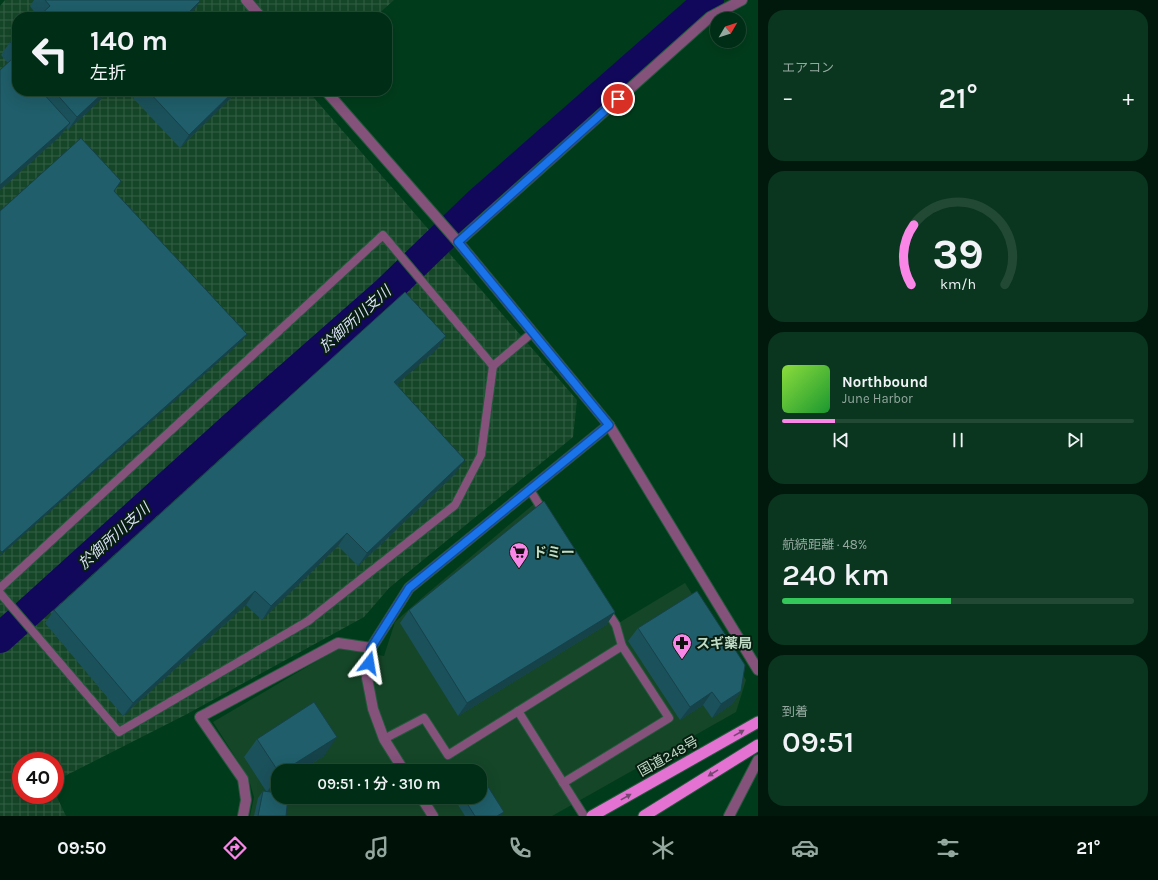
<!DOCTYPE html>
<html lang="ja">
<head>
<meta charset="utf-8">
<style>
	body { margin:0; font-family:Karla,"Noto Sans JP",sans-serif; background:#0a351e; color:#f1f3f6; height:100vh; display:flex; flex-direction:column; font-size:15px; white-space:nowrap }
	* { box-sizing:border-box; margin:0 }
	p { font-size:13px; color:#95a8a0 }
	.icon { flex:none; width:22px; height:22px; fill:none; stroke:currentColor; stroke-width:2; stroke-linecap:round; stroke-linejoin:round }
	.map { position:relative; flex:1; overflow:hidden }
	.panel { display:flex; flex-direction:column; gap:10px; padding:10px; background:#00190c; width:400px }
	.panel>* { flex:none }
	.hud { position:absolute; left:12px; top:12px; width:380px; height:84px; border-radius:16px; box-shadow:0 4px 16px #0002,0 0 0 1px #224934; background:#002d15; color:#f1f3f6; overflow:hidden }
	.needle { width:26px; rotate:51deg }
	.buttons { position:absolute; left:710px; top:12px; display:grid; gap:8px }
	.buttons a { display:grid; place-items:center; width:36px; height:36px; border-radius:50%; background:#002d15; box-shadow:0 4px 16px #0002,0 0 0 1px #224934; font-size:20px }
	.speed { position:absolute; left:12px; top:752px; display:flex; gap:8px; font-size:20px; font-weight:700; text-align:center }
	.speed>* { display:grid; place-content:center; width:52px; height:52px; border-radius:50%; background:#002d15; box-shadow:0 4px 16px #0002,0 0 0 1px #224934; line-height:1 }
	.speed .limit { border:6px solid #d22; background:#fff; color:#111 }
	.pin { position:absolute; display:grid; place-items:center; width:34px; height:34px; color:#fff; margin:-17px; border:2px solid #fff; border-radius:50%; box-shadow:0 1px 4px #0007 }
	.me { position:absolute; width:44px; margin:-22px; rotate:14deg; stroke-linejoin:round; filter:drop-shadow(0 0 3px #0008) }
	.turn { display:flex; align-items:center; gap:14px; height:84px; padding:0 12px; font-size:18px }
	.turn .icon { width:52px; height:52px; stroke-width:2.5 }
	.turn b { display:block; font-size:28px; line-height:34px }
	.big { font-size:30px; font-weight:600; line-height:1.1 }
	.panel .card { flex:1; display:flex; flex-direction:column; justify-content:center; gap:6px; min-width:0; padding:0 14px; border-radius:16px; background:#0a351e }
	.panel .dial { align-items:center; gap:0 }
	.dial svg { height:104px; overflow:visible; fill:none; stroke:#224934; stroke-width:7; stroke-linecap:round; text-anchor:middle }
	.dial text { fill:#f1f3f6; stroke:none }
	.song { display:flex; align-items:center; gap:12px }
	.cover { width:48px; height:48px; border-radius:6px; background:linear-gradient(135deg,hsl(90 70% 55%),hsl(130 70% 35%)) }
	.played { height:4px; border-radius:2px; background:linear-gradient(90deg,#fa87e8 15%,#224934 15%) }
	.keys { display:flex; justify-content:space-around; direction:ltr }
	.heat { display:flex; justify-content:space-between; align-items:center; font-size:22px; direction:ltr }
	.charge { height:6px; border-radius:3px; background:linear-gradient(90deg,#34c759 48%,#224934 0) }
	.trip { position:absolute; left:271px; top:764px; width:216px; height:40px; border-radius:16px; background:#002d15; box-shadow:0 4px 16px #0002,0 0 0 1px #224934; font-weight:600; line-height:40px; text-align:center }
	.menu { display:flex; height:64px; justify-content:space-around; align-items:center; background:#001208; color:#95a8a0 }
	.menu .icon { width:28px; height:28px }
	.menu .selected { color:#fa87e8 }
	.menu b { font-size:18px; color:#f1f3f6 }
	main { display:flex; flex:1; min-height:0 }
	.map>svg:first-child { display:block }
	.built { fill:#154628; fill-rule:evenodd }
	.industrial { fill:url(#industrial-grid) }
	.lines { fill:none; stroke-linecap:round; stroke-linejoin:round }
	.river { stroke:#11085c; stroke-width:30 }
	.service-casing { stroke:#23593b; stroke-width:10 }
	.minor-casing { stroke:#23593b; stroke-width:12 }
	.tertiary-casing { stroke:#23593b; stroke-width:12 }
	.trunk-casing { stroke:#23593b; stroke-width:13 }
	.service { stroke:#84527b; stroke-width:8 }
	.minor { stroke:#84527b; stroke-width:10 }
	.tertiary { stroke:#84527b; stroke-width:10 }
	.trunk { stroke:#e472d2; stroke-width:11 }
	.wall { fill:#1b515b }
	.shaded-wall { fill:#16424a }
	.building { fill:#1f5e6a; stroke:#16424a }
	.oneway { fill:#764871 }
	.route-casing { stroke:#114b97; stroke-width:10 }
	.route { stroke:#1a73e8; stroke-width:7 }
	.labels { text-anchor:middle; stroke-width:4; stroke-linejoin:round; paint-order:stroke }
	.poi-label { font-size:14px; font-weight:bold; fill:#c0dcc7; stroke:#081e10; text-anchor:start }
	.street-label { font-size:14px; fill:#c0dcc7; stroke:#081e10 }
	.water-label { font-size:15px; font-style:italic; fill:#d8dff6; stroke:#081e10 }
</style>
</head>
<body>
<main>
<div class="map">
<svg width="758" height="816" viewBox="0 0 758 816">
	<defs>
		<pattern id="industrial-grid" width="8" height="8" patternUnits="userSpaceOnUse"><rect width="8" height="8" fill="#154628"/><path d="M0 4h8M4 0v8" fill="none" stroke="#356046"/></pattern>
	</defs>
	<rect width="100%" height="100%" fill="#003c1c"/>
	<!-- built -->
	<path class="built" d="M534,504l78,123 73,-44 61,97 -10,32 -184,104h-302l4,-19 -6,-20 -35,-55 126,-74 45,8 11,-34 28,-25zM278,771h202v26h-202z"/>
	<!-- industrial -->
	<path class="industrial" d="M5,0h389l-19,17h-358v74h291l269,309 -4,37 -184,151 -25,29 -177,97 -132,67v-20h-34v34h34v-2l11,23h-66v-810z"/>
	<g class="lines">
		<!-- river -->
		<path class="river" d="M0,638l246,-223 140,-123 92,-89 231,-203"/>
		<defs>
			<g id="service">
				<path d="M530,490l15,24"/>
				<path d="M0,588l383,-353 110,131"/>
				<path d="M0,593l119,139 189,-111 147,-116 26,-50 12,-89 40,-34"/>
				<path d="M518,711l66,105"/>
				<path d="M384,739l40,-21 24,37 174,-109 -6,-21 -11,-17"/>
				<path d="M563,783l106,-65 -47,-72"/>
			</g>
			<g id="minor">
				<path d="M246,0l15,17"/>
				<path d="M326,91l132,151 252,-225 32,-17"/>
				<path d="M243,816l3,-16 -3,-21 -43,-62 138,-74 33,5"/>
				<path d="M729,816l29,-56"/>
			</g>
			<g id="tertiary">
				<path d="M458,242l151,183 149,245"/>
				<path d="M404,771l-20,-32 -11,-30 -6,-31 4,-30 38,-60 200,-163"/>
				<path d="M421,797l12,19"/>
			</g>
			<g id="trunk">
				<path d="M592,816l166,-94"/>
				<path d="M644,816l114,-71"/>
			</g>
		</defs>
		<!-- service casing -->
		<use href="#service" class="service-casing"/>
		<!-- minor casing -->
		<use href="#minor" class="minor-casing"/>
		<!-- tertiary casing -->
		<use href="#tertiary" class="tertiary-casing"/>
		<!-- trunk casing -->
		<use href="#trunk" class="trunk-casing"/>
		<!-- service -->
		<use href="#service" class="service"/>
		<!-- minor -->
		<use href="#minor" class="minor"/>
		<!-- tertiary -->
		<use href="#tertiary" class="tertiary"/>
		<!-- trunk -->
		<use href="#trunk" class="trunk"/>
	</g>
	<!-- wall -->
	<g class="wall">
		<path d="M34,0h165l1,1 -9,14 -3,2h-150l-8,-11z"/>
		<path d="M17,36v55h93l-42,39 -2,-2 -6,8 -60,54v-120l8,-7 -7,-8 9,-13z"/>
		<path d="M138,91h100l-58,57 -47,-50z"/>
		<path d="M446,336l-9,13 -40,35 58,90 -97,92 -20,-20 -76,74 -16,-15 -123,111 -78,-93 9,-13z"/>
		<path d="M409,610l206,2 -9,13 -148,91 -58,-93z"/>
		<path d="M638,628l103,63 -9,13 -20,14 -9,-13 -23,15 -52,-79z"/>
		<path d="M257,739l67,17 -24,15h-22v14l-10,6 18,25h-32l4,-18 5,-7h3l-22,-34z"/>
		<path d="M453,797h27l21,19h-36z"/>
	</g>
	<!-- shaded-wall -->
	<g class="shaded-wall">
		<path d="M200,1l-9,14 -3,2h-4z"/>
		<path d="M105,91h5l-42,39 9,-13z"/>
		<path d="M234,91h4l-58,57 9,-13z"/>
		<path d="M70,123l-10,13 -60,54v-5z"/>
		<path d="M247,334l-5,7 -242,215v-2l2,-2z"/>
		<path d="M446,336l-9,13 -52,46 9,-13z"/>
		<path d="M465,460l-10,14 -97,92 9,-13z"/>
		<path d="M347,533l-9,13 -76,74 9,-14z"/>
		<path d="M255,591l-9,14 -123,111 10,-13z"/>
		<path d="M615,612l-9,13 -148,91 9,-13z"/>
		<path d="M741,691l-9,13 -20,14 9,-14z"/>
		<path d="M712,692l-9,13 -23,15 10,-13z"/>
		<path d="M337,737l-13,19 -24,15h-17z"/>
		<path d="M278,776v9l-11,7z"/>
		<path d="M504,812l-3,4h-4z"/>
	</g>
	<!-- building -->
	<g class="building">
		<path d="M45,0h154l1,1 -16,16h-146l12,-11z"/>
		<path d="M17,36v13l-7,-7z"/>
		<path d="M12,59l5,5v27h24l29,32 -70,62v-115z"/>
		<path d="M54,91h51l-28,26z"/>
		<path d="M148,91h86l-45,44z"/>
		<path d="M81,138l40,43 -7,10 133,143 -245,218 -2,-2v-339z"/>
		<path d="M405,292l41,44 -52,46 71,78 -98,93 -20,-20 -76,73 -16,-15 -122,112 -79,-93z"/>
		<path d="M544,501l71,111 -148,91 -58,-93z"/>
		<path d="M697,591l48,74 -4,26 -20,13 -9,-12 -22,15 -52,-79z"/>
		<path d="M314,702l23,35 -54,34h-5l-21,-32z"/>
		<path d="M480,774l24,38 -7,4h-22l-12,-19h17z"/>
		<path d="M263,791l15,2v4h10l-2,19h-28z"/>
	</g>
	<!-- one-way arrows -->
	<defs><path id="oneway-solid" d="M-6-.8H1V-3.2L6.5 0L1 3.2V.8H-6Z"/></defs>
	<g class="oneway">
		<use href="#oneway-solid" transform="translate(739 733) rotate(-29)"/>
		<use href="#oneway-solid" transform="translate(713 773) rotate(148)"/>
		<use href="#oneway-solid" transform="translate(626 797) rotate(-29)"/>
	</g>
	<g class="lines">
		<defs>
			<path id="route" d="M369,663l2,-15 38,-60 200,-163 -151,-183 160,-143"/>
		</defs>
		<!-- route casing -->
		<use href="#route" class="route-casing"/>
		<!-- route -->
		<use href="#route" class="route"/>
	</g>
	<!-- icons -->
	<defs>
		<symbol id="supermarket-pin" viewBox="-11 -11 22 30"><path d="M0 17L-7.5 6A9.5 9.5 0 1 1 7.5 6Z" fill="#fa87e8" stroke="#081e10"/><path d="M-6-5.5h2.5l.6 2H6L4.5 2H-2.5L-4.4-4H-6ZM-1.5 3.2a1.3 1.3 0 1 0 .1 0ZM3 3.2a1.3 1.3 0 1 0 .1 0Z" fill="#111"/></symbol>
		<symbol id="pharmacy-pin" viewBox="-11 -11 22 30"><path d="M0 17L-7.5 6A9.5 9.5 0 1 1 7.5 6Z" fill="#fa87e8" stroke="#081e10"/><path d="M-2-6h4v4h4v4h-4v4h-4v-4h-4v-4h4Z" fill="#111"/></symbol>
	</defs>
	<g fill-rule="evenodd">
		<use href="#supermarket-pin" x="508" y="541" width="22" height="30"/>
		<use href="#pharmacy-pin" x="671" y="632" width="22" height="30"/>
	</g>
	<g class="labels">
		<!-- poi labels -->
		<g class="poi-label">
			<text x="533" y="557">ドミー</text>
			<text x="696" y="648">スギ薬局</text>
		</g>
		<!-- street labels -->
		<g class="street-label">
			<text transform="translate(668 756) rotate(-29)" y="5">国道248号</text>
		</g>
		<!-- water labels -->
		<g class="water-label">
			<text transform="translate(355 319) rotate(-42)" y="5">於御所川支川</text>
			<text transform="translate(114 536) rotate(-42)" y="5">於御所川支川</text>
		</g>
	</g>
</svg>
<div class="buttons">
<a><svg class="needle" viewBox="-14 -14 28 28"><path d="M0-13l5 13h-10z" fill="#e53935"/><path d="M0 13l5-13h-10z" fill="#95a8a0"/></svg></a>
</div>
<div class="speed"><div class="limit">40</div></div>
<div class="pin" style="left:618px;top:99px;background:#d93025"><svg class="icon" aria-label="arrive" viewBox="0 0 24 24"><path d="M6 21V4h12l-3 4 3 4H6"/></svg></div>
<svg class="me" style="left:369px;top:663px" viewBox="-20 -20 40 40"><path d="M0-17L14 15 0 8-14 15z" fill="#1a73e8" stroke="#fff" stroke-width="4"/></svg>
<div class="trip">09:51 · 1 分 · 310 m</div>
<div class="hud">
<div class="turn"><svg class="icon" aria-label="left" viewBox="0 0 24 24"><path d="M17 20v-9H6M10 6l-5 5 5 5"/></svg><div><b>140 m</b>左折</div></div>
</div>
</div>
<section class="panel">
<div class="card"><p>エアコン</p>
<div class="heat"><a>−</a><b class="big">21°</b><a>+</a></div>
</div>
<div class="card dial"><svg viewBox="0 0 100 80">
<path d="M14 69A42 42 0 1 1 86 69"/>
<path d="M14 69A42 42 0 0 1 16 23" stroke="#fa87e8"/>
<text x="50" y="56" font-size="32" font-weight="700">39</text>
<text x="50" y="72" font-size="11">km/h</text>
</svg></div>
<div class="card">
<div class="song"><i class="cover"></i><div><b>Northbound</b><p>June Harbor</p></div></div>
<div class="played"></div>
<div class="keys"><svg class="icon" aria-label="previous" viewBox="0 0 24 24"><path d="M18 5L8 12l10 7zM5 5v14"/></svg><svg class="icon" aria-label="pause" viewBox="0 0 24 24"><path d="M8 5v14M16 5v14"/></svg><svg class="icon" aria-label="next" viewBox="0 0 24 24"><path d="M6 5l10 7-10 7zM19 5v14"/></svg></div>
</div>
<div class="card"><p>航続距離 · 48%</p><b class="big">240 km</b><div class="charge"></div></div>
<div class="card"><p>到着</p><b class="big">09:51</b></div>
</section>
</main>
<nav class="menu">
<b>09:50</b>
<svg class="icon selected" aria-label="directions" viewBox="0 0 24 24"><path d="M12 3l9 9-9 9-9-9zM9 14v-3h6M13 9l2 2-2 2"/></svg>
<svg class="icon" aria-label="music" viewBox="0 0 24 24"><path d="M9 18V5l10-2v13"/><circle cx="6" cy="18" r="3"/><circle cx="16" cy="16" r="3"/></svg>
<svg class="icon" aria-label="phone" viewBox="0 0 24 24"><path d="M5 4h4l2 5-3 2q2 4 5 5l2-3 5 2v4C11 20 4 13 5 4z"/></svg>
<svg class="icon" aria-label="climate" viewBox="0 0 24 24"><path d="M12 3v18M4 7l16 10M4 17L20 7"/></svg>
<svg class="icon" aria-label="car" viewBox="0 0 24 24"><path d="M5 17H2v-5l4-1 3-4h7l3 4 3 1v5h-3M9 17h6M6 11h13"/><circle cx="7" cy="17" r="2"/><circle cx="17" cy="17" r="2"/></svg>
<svg class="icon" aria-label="filters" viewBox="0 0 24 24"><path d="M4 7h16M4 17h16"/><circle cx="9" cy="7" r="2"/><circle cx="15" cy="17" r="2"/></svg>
<b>21°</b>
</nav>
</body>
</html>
